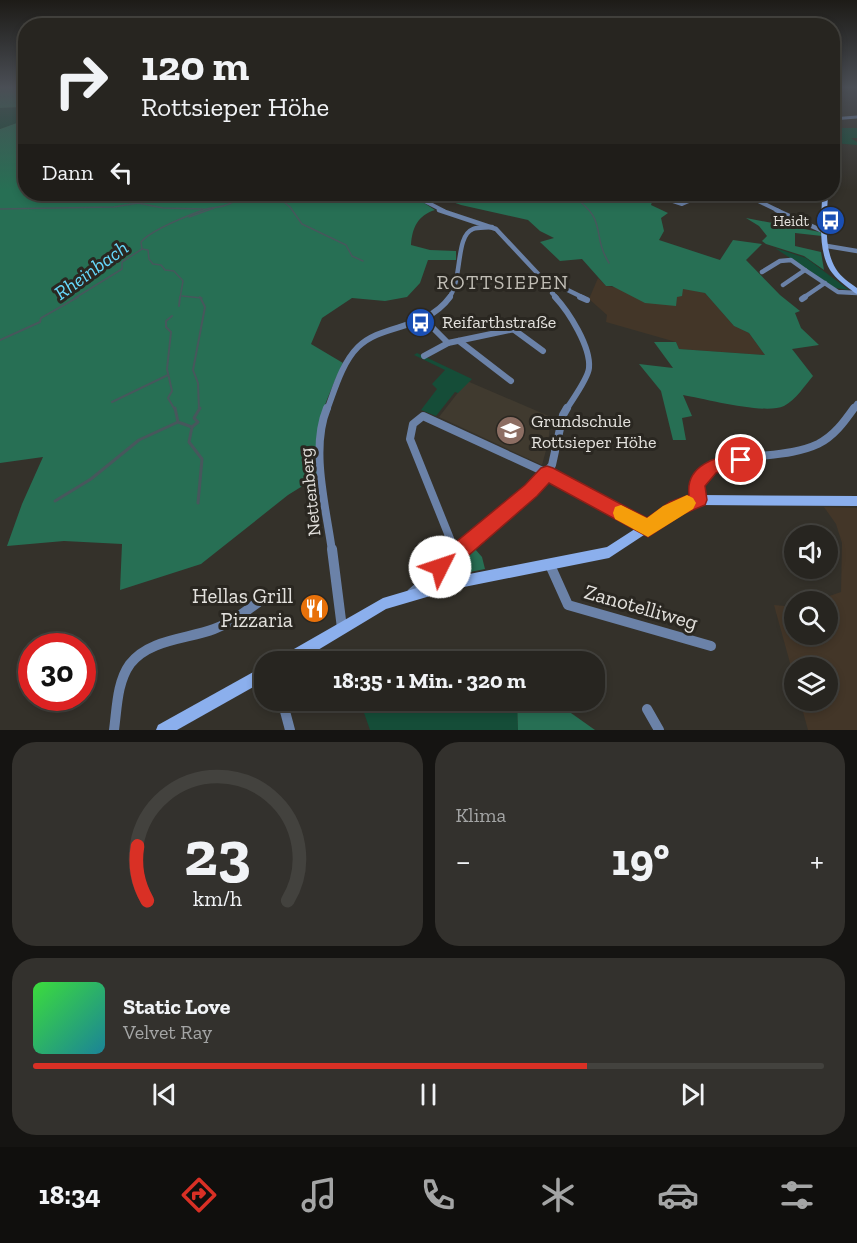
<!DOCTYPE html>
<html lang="de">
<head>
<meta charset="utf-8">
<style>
	body { margin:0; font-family:"Zilla Slab",serif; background:#33312d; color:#f1f3f6; height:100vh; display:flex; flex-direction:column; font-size:22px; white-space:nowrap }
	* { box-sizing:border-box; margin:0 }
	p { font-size:20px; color:#a4a5a5 }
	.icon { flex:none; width:33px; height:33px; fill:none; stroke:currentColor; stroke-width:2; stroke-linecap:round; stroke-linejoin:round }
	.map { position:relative; height:730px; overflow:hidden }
	.panel { display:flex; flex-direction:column; gap:12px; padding:12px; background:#151412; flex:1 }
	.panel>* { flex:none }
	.top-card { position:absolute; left:18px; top:18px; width:822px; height:183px; border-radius:24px; box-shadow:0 3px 9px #0003,0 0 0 2px #43423e; background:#272520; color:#f1f3f6; overflow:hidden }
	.controls { position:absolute; left:784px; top:525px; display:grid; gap:12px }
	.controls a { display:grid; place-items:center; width:54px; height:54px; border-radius:50%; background:#272520; box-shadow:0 3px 9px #0003,0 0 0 2px #43423e; font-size:30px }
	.speed { position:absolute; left:18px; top:633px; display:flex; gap:12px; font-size:30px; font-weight:700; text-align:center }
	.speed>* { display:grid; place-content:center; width:78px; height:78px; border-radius:50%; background:#272520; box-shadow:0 3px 9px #0003,0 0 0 2px #43423e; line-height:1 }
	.speed .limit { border:9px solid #d22; background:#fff; color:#111 }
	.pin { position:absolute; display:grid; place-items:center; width:51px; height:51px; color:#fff; margin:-26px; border:3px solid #fff; border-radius:50%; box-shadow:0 2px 6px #0007 }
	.me { position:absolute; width:66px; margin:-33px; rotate:49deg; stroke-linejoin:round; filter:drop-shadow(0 0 4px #0008) }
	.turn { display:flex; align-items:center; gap:21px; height:126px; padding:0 24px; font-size:27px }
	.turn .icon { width:78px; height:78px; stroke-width:2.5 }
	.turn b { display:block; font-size:42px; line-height:51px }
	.then { display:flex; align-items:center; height:57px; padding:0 24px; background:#0003; gap:12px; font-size:22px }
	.big { font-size:45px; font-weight:700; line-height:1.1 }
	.panel .widget { flex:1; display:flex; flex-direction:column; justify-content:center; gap:9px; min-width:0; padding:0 21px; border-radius:24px; background:#33312d }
	.panel .dial { align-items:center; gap:0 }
	.dial svg { height:156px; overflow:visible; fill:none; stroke:#43423e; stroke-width:7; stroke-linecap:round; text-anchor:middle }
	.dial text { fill:#f1f3f6; stroke:none }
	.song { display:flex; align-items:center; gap:18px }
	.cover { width:72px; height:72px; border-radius:9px; background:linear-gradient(135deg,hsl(120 70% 55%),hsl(190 70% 35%)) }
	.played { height:6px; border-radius:3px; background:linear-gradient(90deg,#d93025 70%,#43423e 70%) }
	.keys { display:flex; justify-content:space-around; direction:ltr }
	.heat { display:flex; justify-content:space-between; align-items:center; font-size:33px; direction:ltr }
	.panel .tiles { flex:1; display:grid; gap:12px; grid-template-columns:1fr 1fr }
	.widget:last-child { grid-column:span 2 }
	.trip { position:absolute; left:254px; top:651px; width:351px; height:60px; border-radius:24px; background:#272520; box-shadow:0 3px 9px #0003,0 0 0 2px #43423e; font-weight:700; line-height:60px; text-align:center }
	.dock { display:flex; height:96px; justify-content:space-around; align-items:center; background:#100f0d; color:#a4a5a5 }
	.dock .icon { width:42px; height:42px }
	.dock .active { color:#d93025 }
	.dock b { font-size:27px; color:#f1f3f6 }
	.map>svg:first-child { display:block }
	.built { fill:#403a2f }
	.industrial { fill:#433628 }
	.green { fill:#154d38 }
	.forest { fill:#276f54 }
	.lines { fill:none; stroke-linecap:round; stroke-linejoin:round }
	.stream-far2 { stroke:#47575c; stroke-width:1.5 }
	.stream-far1 { stroke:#47575c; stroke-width:2 }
	.stream { stroke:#47575c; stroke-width:3 }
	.street-far5 { stroke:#6b82a8; stroke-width:3 }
	.street-far4 { stroke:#6b82a8; stroke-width:4 }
	.street-far3 { stroke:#6b82a8; stroke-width:4.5 }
	.street-far2 { stroke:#6b82a8; stroke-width:6 }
	.street-far1 { stroke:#6b82a8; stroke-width:8 }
	.street { stroke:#6b82a8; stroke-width:10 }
	.secondary { fill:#8bafed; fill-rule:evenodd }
	.route { fill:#d93025; stroke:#8d1f18; stroke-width:1.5 }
	.slow { fill:#f59e0b }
	.labels { text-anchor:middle; stroke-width:6; stroke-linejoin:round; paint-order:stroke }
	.far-poi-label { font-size:15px; fill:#e3e1dd; stroke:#2a2721; text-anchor:end }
	.poi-label { font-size:18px; fill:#e3e1dd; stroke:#2a2721; text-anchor:start }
	.street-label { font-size:18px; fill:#e3e1dd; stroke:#2a2721 }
	.water-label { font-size:20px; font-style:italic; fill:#67d9fc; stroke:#2a2721 }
	.neighbourhood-label { font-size:20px; letter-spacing:1.5px; fill:#c1beb6; stroke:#2a2721 }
	.near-poi-label { font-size:21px; fill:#e3e1dd; stroke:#2a2721; text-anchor:end }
	.near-street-label { font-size:21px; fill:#e3e1dd; stroke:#2a2721 }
</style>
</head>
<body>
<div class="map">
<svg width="857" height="730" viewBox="0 0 857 730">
	<rect width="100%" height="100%" fill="#34312a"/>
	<!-- built -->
	<path class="built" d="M467,381l84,36 -3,26 -6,22 -103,-48z"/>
	<!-- industrial -->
	<g class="industrial">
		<path d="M598,278l8,8 71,11 6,-9 22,5 29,33 15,7 16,22 -86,-6 -3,-7 -70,-20 1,-7 -18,-16z"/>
		<path d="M824,507l33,1v222h-49l-8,-29 28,-1v-32h-33v13l-21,-76 21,2v27h33v-32l-13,-1 26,-9 1,-49 -6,-19z"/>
	</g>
	<!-- green -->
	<g class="green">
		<path d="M25,107v13l-25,9v-21z"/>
		<path d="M832,128h25v10h-6l6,4v3l-24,-2z"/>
		<path d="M775,248l31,10 43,32 -14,-2z"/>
		<path d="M417,353l55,26 -14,14 -3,-1 -19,24 -15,-6 16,-21 -5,-5 13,-14 -31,-15z"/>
		<path d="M374,701h143l1,29h-148l-8,-23z"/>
	</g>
	<!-- forest -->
	<g class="forest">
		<path d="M0,88h25v19l-25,1z"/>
		<path d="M25,120l1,74h396l-9,2 22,14c-17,5 -23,18 -24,35l19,5 26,1v9h-28l-8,23 -13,14 -22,4 -33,-3 -30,20 -11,26 32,19c-20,44 -30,65 -26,114l-29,18 -87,69 -81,26 2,-46 -58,-3 -57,5 15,-42 21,-47 -43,6v-334z"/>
		<path d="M430,194h221l3,2 -3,9 17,8 -7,5 3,13 -5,9 61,20 13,-20 29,4 -16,16 34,35 20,16 -5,2 6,15 18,17 -27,4 21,27c-8,9 -17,24 -29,30 -19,9 -78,-7 -101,-11l9,21 -10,2 4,22h-13l-12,-49 -22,-27 34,4 -19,-26h22l3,7 86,6 -16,-22 -15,-7 -29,-33 -22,-4 -1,7 -5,1 -1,9 -31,-3 -33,-17h-6l-24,-27 -22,2 -20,-19 14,-4 -14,-7 -12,-11 -67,-15z"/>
		<path d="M746,218l74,14 2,4 -27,-3v13l26,6 3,18 -20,-14 -38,-12 -4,-3 5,-5 -8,-10z"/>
		<path d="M475,549l7,8 3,12 -40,8z"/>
		<path d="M517,701h37l41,29h-77z"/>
	</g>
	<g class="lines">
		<!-- stream-far2 -->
		<g class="stream-far2">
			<path d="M264,194l15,4 11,9 12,17 44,21 6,11 11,5"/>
			<path d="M570,194c40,27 20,38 39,69"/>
			<path d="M0,209l114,-2 24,-4 25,5 40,1"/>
			<path d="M189,217l25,-9"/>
			<path d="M142,249l6,1 1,9 4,5 8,1 4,5 9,1 9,10 -3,17"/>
			<path d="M182,296l20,2"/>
			<path d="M75,298l47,-29v-7l20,-13 -1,-7c11,-13 46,-26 62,-32 7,-3 16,-2 23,-5 7,-2 14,-7 21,-11"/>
		</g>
		<!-- stream-far1 -->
		<g class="stream-far1">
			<path d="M179,306l1,-9"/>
			<path d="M172,316l-6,5v6l5,5 -4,37 5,22 -4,7 7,12"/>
			<path d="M0,340l40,-18 1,-4 37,-21"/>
			<path d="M112,402l56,-27"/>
			<path d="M199,410l-1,-27 -5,-13 12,-63 -5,-10"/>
		</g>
		<!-- stream -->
		<g class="stream">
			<path d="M175,408l3,14 14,5 -3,15 13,17 -4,44"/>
			<path d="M192,427l6,-5 -4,-4 6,-10"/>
			<path d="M55,501l36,-22 48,-39 39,-18"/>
		</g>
		<!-- street-far5 -->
		<path class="street-far5" d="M832,119l25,-2"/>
		<!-- street-far4 -->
		<g class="street-far4">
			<path d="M411,194l33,17"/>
			<path d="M669,194l-2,5 15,5 23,-10"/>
			<path d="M744,194l35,17"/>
		</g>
		<!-- street-far3 -->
		<g class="street-far3">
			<path d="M439,210l57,19 45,48 43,21"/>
			<path d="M776,210l49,22"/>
			<path d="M827,246l30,5"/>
			<path d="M762,272l18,-11 11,-1 14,10"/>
			<path d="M783,285l22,-15 33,22 19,1"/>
			<path d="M556,286l-4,7 5,5"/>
			<path d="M449,298c14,-20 6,-62 24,-69 5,-2 13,-1 19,-2"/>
			<path d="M803,298l22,-15"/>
		</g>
		<!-- street-far2 -->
		<g class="street-far2">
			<path d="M555,297c14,15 36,50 34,71 -1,11 -17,32 -23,42"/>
			<path d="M580,297l7,3"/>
			<path d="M802,299l3,-2"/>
			<path d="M424,319l24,24 86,-18"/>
			<path d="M513,329l30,22"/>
			<path d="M459,341l52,40"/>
			<path d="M424,356l24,-13"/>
			<path d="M327,410c8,-21 15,-47 31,-63 24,-24 67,-16 92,-50"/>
			<path d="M853,410l4,-6"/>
		</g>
		<!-- street-far1 -->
		<g class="street-far1">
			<path d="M327,408c-17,41 -1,99 5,143"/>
			<path d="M699,500l-3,-16c4,-4 8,-11 12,-14 30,-19 76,-10 110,-26 16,-8 26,-22 36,-36"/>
			<path d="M455,551l-45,-112 3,-15 10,-8 124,57 100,55"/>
			<path d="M461,551l70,-60 21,-26 11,-50 4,-7"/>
		</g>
		<!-- street -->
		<g class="street">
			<path d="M332,549l10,79"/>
			<path d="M454,549l2,5"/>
			<path d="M550,565l18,40 143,41"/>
			<path d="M412,593l51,-44"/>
			<path d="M282,700l8,30"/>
			<path d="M647,709l12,21"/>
			<path d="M114,730c3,-22 3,-48 16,-66 19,-25 58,-25 84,-35 19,-7 35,-20 51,-32"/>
		</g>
		<!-- secondary -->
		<g class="secondary">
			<path d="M822,194h6c-1,24 -5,54 8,75 5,8 14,14 21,19v6l-2,-1c-9,-7 -19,-14 -25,-23 -13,-22 -8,-52 -8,-76z"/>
			<path d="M699,495l158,1v10l-158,-1 -20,7 -70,46 -155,31 -68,20 -88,53h-19l1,-5 103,-59 71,-21 153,-30 65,-42z"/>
			<path d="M264,666v15l-87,49h-21l2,-5z"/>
		</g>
	</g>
	<!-- sky -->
	<linearGradient id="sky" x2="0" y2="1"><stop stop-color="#1d1b17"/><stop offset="0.46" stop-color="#4a4e55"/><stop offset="1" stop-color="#4a4e55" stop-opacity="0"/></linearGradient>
	<rect width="857" height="190" fill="url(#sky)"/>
	<!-- route -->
	<path class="route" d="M741,453l6,2 2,5 -2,5 -31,8 -11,13 2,14 -2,5 -22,9 -35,23 -99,-54 -12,13 -90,78 -7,3 -7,-3 -2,-7 2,-6 92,-76 16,-17 6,-2 6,2 94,50 23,-16 19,-7c-4,-30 28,-39 52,-42z"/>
	<!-- slow -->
	<path class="slow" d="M687,495l6,3 3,5 -3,6 -45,28 -33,-18 -2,-6 2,-6 6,-2 26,13 16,-12z"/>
	<!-- icons -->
	<defs>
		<symbol id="bus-disc" viewBox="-11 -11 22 22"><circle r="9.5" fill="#1a4fb4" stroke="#2a2721"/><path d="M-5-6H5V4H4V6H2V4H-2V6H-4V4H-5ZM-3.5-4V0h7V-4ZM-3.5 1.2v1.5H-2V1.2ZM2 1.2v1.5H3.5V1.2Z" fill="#fff"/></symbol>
		<symbol id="school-disc" viewBox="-11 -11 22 22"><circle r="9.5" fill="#8d6e63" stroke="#2a2721"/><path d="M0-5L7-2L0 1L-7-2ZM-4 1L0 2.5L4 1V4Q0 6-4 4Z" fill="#fff"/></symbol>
		<symbol id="restaurant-disc" viewBox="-11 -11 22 22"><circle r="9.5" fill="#e8710a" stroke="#2a2721"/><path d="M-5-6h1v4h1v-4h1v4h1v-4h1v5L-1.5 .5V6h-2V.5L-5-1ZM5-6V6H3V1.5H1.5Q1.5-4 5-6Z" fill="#fff"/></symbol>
	</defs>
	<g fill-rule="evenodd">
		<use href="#bus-disc" x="814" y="204" width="33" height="33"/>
		<use href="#bus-disc" x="404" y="306" width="33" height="33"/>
		<use href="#school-disc" x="494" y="414" width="33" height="33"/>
		<use href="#restaurant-disc" x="298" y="592" width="33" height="33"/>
	</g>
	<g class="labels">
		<!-- far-poi labels -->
		<g class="far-poi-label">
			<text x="809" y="226">Heidt</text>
		</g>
		<!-- poi labels -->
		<g class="poi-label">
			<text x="442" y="328">Reifarthstraße</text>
			<text x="531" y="427">Grundschule<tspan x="531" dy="21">Rottsieper Höhe</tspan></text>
		</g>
		<!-- street labels -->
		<g class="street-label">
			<text transform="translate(310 492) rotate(-96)" y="6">Nettenberg</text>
		</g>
		<!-- water labels -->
		<g class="water-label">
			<text transform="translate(91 270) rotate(-36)" y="7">Rheinbach</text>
		</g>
		<!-- neighbourhood labels -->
		<g class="neighbourhood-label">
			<text x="503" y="289">ROTTSIEPEN</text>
		</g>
		<!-- near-poi labels -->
		<g class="near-poi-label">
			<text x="293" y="603">Hellas Grill<tspan x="293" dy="24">Pizzaria</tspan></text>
		</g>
		<!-- near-street labels -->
		<g class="near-street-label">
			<text transform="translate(641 607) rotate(16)" y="7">Zanotelliweg</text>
		</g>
	</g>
</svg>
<div class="controls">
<a><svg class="icon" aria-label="sound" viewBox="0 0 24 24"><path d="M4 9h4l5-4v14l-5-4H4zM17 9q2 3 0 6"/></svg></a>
<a><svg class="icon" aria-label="search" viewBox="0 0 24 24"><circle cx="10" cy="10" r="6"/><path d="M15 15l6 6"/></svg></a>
<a><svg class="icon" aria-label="layers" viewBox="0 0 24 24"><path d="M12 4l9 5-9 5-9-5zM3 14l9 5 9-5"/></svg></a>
</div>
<div class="speed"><div class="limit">30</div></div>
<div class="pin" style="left:741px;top:460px;background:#d93025"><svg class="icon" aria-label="arrive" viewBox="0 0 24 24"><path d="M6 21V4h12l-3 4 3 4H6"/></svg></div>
<svg class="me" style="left:440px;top:567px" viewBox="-20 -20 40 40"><circle r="19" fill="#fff"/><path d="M0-13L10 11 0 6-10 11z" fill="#d93025"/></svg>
<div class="trip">18:35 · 1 Min. · 320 m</div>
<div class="top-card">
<div class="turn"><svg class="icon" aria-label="right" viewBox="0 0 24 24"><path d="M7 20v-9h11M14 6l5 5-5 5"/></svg><div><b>120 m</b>Rottsieper Höhe</div></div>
<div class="then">Dann<svg class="icon" aria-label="left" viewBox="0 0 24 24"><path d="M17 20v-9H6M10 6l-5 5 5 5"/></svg></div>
</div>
</div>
<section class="panel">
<div class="tiles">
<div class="widget dial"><svg viewBox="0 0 100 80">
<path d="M14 69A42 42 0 1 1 86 69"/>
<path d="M14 69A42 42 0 0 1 9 41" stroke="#d93025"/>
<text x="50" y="56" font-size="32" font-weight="700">23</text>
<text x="50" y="72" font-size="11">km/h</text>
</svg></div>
<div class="widget"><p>Klima</p>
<div class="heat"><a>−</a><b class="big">19°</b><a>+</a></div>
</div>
<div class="widget">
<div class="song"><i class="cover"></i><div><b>Static Love</b><p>Velvet Ray</p></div></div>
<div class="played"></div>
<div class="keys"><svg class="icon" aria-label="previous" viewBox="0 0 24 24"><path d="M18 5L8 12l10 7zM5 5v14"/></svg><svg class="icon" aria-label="pause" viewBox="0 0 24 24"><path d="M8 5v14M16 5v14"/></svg><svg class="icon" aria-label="next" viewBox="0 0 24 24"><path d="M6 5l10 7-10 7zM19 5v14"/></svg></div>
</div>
</div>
</section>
<nav class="dock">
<b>18:34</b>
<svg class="icon active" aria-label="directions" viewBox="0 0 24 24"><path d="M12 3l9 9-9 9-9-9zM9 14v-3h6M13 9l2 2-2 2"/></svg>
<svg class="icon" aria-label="music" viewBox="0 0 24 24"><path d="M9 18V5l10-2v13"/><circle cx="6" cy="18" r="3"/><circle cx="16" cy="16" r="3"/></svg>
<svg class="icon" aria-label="phone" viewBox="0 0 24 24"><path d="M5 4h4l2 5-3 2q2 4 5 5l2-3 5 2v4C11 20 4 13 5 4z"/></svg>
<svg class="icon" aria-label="climate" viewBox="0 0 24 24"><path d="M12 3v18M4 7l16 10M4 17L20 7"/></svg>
<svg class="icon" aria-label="car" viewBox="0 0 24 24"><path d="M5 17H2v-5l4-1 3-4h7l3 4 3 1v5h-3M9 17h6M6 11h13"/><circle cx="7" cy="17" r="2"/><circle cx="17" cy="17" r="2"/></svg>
<svg class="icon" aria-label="filters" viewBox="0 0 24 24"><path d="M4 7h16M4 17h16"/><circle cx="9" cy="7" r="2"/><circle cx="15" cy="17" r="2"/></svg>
</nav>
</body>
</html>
